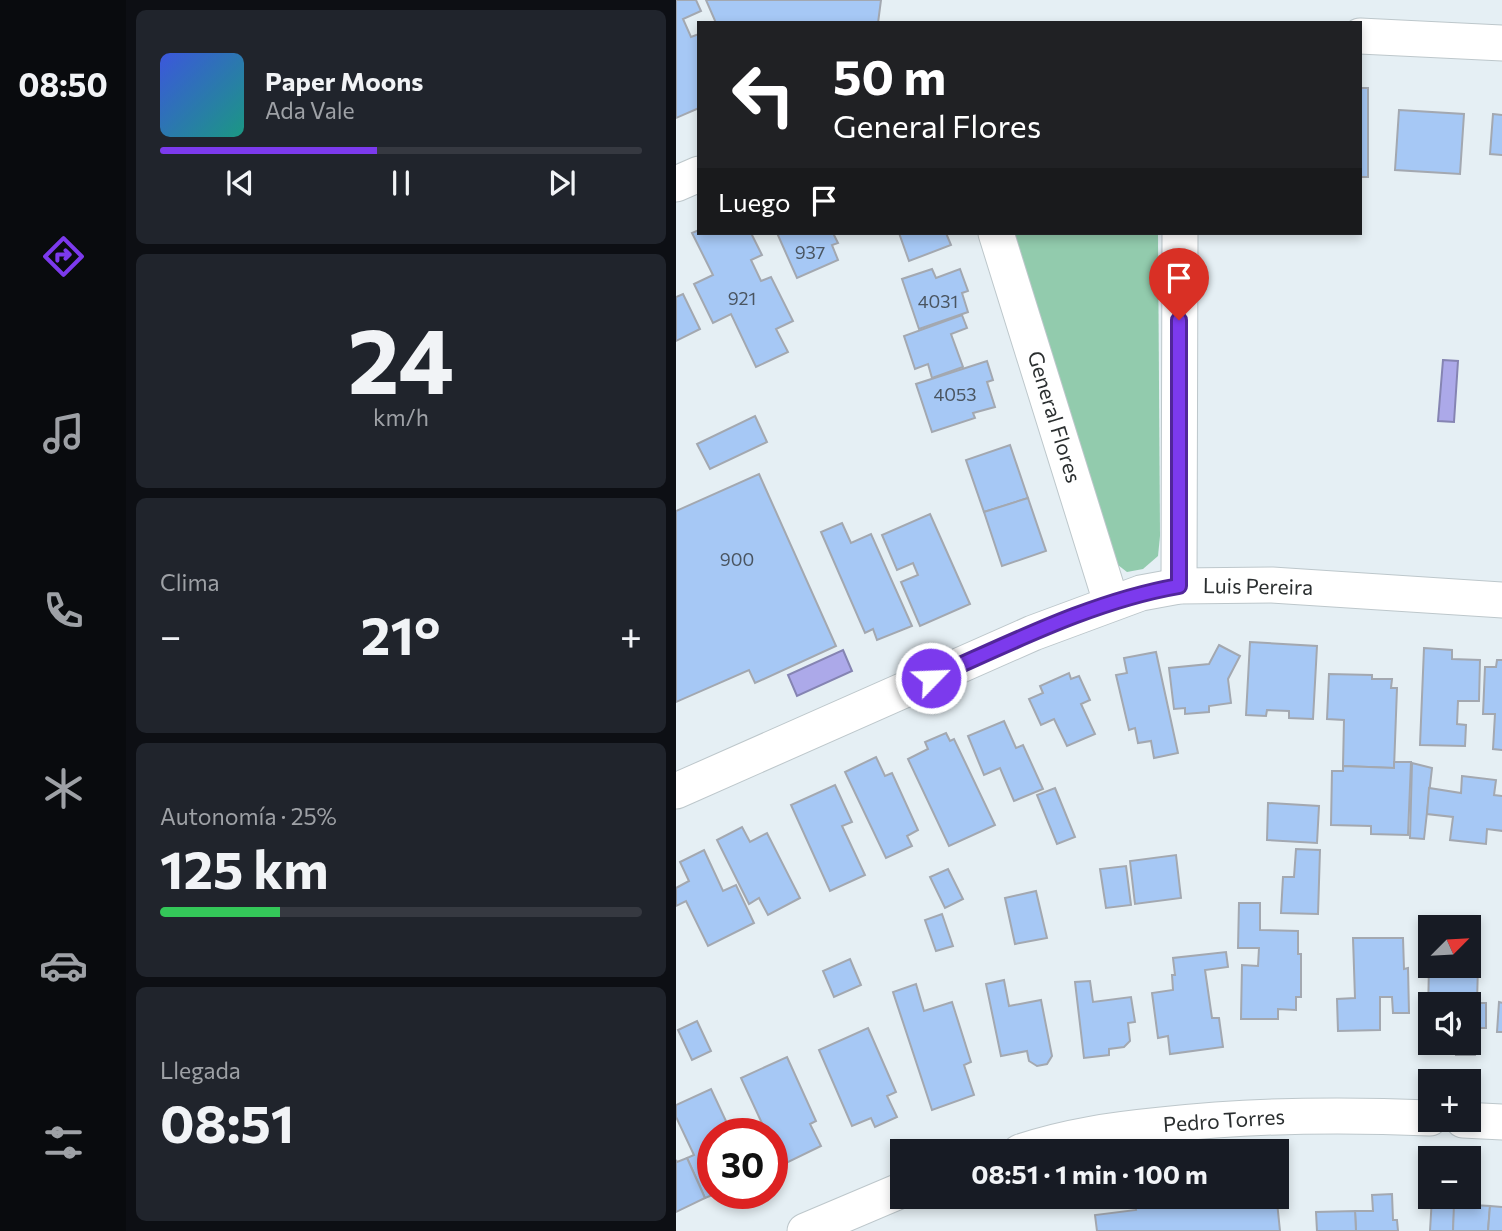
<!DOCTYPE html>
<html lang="es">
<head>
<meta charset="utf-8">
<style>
	body { margin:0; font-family:Commissioner,sans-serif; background:#20242c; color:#f1f3f6; height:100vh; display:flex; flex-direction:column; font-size:26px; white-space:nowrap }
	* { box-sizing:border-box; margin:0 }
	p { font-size:23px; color:#9ea1a6 }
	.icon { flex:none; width:38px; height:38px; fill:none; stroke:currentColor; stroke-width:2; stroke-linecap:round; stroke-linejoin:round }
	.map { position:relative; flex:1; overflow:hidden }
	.details { display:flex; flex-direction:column; gap:10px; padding:10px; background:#0d0f14; width:550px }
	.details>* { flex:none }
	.top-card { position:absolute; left:21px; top:21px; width:665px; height:214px; border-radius:0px; box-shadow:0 4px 10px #0003; background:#202124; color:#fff; overflow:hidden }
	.needle { width:46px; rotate:66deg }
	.tools { position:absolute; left:742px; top:915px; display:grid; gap:14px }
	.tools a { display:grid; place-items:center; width:63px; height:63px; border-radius:0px; background:#171b24; box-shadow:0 4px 10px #0003; font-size:35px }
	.speed { position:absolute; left:21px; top:1118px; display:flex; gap:14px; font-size:35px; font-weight:700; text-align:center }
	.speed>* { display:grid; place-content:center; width:91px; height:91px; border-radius:50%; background:#171b24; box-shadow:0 4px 10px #0003; line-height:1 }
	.speed .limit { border:10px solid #d22; background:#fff; color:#111 }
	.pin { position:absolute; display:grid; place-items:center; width:60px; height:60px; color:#fff; margin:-72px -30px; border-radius:50% 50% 50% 0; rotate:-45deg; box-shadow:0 0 7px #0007 }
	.pin .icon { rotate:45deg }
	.me { position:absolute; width:77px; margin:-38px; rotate:66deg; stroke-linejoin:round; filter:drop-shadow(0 0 5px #0008) }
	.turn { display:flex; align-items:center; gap:24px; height:147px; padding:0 21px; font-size:32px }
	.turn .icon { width:91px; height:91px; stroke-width:2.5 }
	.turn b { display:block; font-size:49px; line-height:60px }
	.then { display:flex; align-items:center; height:66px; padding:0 21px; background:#0003; gap:14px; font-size:26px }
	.big { font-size:52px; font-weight:700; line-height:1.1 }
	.details .card { flex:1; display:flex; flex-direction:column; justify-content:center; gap:10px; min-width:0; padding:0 24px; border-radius:10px; background:#20242c }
	.details .dial { align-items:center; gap:0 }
	.dial b { font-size:91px; line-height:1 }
	.song { display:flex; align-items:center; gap:21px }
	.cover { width:84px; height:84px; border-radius:10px; background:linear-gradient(135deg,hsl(230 70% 55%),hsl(170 70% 35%)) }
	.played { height:7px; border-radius:4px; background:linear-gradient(90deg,#7c3aed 45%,#363941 45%) }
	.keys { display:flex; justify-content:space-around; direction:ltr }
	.heat { display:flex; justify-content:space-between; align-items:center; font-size:38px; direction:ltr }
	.charge { height:10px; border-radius:5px; background:linear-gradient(90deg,#34c759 25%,#363941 0) }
	.trip { position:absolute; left:214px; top:1139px; width:399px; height:70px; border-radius:0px; background:#171b24; box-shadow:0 4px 10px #0003; font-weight:700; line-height:70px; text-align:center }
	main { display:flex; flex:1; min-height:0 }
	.menu { display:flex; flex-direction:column; width:126px; justify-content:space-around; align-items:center; background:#090b0e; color:#9ea1a6 }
	.menu .icon { width:49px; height:49px }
	.menu .active { color:#7c3aed }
	.menu b { font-size:32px; color:#f1f3f6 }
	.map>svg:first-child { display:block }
	.green { fill:#92cbad }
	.water { fill:#aca9e9; stroke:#8584b2; stroke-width:2 }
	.building { fill:#a6c8f5; stroke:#a3a8b0; stroke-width:2 }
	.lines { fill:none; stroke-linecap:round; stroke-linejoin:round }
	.street-casing { stroke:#bdc7cb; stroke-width:37 }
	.street { stroke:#fff; stroke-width:35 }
	.route-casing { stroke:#51269a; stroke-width:18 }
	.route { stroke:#7c3aed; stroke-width:12 }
	.labels { text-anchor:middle; stroke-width:7; stroke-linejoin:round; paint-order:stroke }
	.number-label { font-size:18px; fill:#4a5561 }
	.street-label { font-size:21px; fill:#2b2f30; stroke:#fff }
</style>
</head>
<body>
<main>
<nav class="menu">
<b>08:50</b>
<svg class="icon active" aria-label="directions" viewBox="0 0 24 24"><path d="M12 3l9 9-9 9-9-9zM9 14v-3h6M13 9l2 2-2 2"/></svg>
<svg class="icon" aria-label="music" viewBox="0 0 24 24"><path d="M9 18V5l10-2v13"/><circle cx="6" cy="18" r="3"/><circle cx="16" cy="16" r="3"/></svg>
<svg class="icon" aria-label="phone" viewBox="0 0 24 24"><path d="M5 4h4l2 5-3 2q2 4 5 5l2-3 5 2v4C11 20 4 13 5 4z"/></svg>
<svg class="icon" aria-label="climate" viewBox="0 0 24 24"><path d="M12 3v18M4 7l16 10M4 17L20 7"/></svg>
<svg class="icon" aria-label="car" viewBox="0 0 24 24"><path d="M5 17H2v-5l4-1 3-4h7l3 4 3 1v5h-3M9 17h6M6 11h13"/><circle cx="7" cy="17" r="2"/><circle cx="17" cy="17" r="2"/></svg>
<svg class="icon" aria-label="filters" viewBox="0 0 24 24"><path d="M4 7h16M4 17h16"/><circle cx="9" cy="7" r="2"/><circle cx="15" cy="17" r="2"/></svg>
</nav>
<section class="details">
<div class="card">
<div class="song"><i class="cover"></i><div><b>Paper Moons</b><p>Ada Vale</p></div></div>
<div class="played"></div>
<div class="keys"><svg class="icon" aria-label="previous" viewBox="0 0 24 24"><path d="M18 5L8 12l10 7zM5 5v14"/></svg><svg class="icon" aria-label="pause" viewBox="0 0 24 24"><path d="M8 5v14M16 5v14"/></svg><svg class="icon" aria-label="next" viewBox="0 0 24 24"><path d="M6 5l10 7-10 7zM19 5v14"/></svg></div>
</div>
<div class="card dial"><b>24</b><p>km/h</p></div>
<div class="card"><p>Clima</p>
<div class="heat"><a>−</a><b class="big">21°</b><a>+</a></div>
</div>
<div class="card"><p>Autonomía · 25%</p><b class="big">125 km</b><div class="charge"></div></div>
<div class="card"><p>Llegada</p><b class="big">08:51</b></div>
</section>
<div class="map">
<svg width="827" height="1231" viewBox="0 0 827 1231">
	<rect width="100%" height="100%" fill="#e5eff4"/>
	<!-- green -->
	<path class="green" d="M332,233h150l2,303 -2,20 -15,13 -16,3 -18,-14z"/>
	<!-- water -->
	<g class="water">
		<path d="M767,360l15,1 -4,61 -16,-1z"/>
		<path d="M167,650l9,21 -55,25 -9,-21z"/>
	</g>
	<!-- building -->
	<g class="building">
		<path d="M0,0h20l5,11 -18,8 8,18 8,-3v74l-23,10z"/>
		<path d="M30,0h175l-3,23h-162z"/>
		<rect x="684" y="88" width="8" height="89"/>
		<path d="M723,110l65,4 -4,60 -65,-4z"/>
		<path d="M817,114l10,1v40l-13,-1z"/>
		<path d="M23,230v3h52l11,22 -11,5 10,21 10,-4 22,44 -17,8 12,23 -32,15 -25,-53 -18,9 -19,-39 19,-9 -21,-42z"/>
		<path d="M101,233h56l5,10 -6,2 6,15 -41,18z"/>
		<path d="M223,233h47l5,12 -42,16z"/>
		<path d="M256,269l4,9 24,-9 8,22 -6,2 6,19 -49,17 -17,-50z"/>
		<path d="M7,294l17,35 -24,12v-44z"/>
		<path d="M286,315l5,13 -16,6 12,33 -31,11 -4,-14 -13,5 -11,-33z"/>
		<path d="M311,361l6,19 -6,2 8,25 -22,6 2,5 -43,14 -16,-48z"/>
		<path d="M79,416l12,26 -57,27 -13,-25z"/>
		<path d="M334,445l18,53 -44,14 -18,-52z"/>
		<path d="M83,474l77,172 -81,37 -6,-13 -73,32v-191z"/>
		<path d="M352,498l18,53 -44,15 -18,-54z"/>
		<path d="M254,514l40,90 -50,22 -19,-44 17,-7 -5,-12 -16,7 -15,-35z"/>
		<path d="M166,523l9,20 20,-9 41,92 -35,14 -4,-11 -8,4 -44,-101z"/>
		<path d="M574,642l67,4 -4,73 -24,-1v-7l-22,-1 -1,6 -20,-1z"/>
		<path d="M543,645l21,11 -12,23 3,24 -22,3v6l-24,2v-6l-11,1 -5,-41 40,-4z"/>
		<path d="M748,648l28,2v9l28,1 -1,41h-21l-1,23 9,1 -1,21 -45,-1z"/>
		<path d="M480,652l22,101 -24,5 -3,-17 -13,2 -3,-15 -6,2 -13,-55 11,-2 -3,-15z"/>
		<path d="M821,660h6v90l-10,-1 2,-35h-12l2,-47h11z"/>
		<path d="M393,673l2,6 8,-3 11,24 -9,4 14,30 -28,12 -13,-27 -13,6 -12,-26 14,-6 -3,-7z"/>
		<path d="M653,674l43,1v4h20l-1,9h6l-3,80 -51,-2 1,-46 -17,-1z"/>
		<path d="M328,721l12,27 7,-3 20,44 -29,12 -14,-33 -16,7 -16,-39z"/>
		<path d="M270,733l4,8 4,-2 41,86 -46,21 -41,-87 20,-10 -3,-7z"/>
		<path d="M200,757l9,19 7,-3 26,57 -11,6 5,10 -26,12 -41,-86z"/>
		<path d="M718,762h17l-3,73 -37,-1v-8l-40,-1 1,-54h11v-5l51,2z"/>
		<path d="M736,763l20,5 -8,71 -14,-1z"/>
		<path d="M786,776l34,4 -2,15 9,1v35l-16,-2 -1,15 -36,-4 3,-23 -26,-3 2,-26 32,5z"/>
		<path d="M159,785l17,37 -10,4 23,49 -35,16 -39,-86z"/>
		<path d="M379,788l20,49 -18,7 -20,-49z"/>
		<path d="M592,803l51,3 -2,37 -50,-3z"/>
		<path d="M66,827l8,15 17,-9 33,65 -32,17 -9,-17 -10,6 -32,-64z"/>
		<path d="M620,849l24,1 -2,64 -37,-1 2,-36h11z"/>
		<path d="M28,850l19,41 13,-6 18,38 -46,23 -22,-45 -10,5v-18l13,-7 -9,-19z"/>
		<path d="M500,855l5,43 -46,6 -5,-43z"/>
		<path d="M450,866l5,39 -25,3 -6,-39z"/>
		<path d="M272,869l15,30 -18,9 -15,-31z"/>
		<path d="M360,891l11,47 -32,6 -10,-46z"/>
		<path d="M563,903h21v27l38,1v23h3v43h-5v13l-18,-1v10h-37l1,-54 16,1 1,-18h-21z"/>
		<path d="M266,914l11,32 -17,5 -11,-31z"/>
		<path d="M677,938h50l1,31 4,-1 1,45h-16l-1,-16h-12v33l-42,1 -1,-32 18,-1z"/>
		<path d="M550,952l2,15 -23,3 7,48h7l4,29 -53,7 -2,-18 -10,2 -6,-45 21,-3 -1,-15h3l-2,-17z"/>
		<path d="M174,959l11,26 -27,12 -11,-26z"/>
		<path d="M753,964l1,2 48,-1 -1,38h9v25h-10l-1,27h-19v-12h13v-39h-39v10h-2z"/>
		<path d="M328,980l5,26 32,-6 11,56 -5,8 -10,2 -8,-5 -2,-10 -26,5 -15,-72z"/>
		<path d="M414,981l3,21 38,-5 4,25 -7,1 2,18 -6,6 -15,2v6l-25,3 -9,-76z"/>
		<path d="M240,984l8,27 28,-9 19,60 -7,3 10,30 -42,15 -39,-118z"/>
		<path d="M823,1002l4,1v29h-6z"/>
		<path d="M21,1021l14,30 -19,9 -14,-30z"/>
		<path d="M192,1028l28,64 -9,4 10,21 -22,10 -4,-9 -19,8 -33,-76z"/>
		<path d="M111,1057l29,64 -6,3 11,22 -39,19 -10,-20v-11h-5l-26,-56z"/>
		<path d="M35,1089l21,45h-19v60h2l-10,4 -18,-40 7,-3 -18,-38v-12z"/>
		<path d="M11,1158l18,40 -29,14v-52l1,2z"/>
		<path d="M600,1192l4,39h-183l-2,-16 41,-5 -2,-13h142z"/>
		<path d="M716,1194l1,26h4l1,11h-42l-1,-20h18l-1,-16z"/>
		<path d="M756,1197h23l-2,34h-23z"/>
		<path d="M778,1204l36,2 -2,25h-35z"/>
		<path d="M814,1206l13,1v24h-15z"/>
		<path d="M679,1211l1,20h-39l-1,-19z"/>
	</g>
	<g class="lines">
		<defs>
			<g id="street">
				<path d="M684,36l143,7"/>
				<path d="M0,184l23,-10"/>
				<path d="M320,233l115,369"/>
				<path d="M503,586l1,-353"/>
				<path d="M0,791l357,-158 108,-40 38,-7 93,-1 231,15"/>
				<path d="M787,1120l40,2"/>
				<path d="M344,1152c48,-16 92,-22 142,-27 90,-10 178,-11 268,-7"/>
				<path d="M129,1231l97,-41"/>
			</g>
		</defs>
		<!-- street casing -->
		<use href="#street" class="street-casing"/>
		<!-- street -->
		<use href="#street" class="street"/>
	</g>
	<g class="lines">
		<defs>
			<path id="route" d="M255,678c80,-35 161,-77 248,-92v-266"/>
		</defs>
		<!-- route casing -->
		<use href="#route" class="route-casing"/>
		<!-- route -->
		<use href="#route" class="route"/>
	</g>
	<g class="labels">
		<!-- number labels -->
		<g class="number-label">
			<text x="134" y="259">937</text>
			<text x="66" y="305">921</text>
			<text x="262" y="308">4031</text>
			<text x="279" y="401">4053</text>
			<text x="61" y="566">900</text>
		</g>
		<!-- street labels -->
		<g class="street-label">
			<text transform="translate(378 417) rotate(73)" y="7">General Flores</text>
			<text transform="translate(582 587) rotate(1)" y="7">Luis Pereira</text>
			<text transform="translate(548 1121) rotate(-4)" y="7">Pedro Torres</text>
		</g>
	</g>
</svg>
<div class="tools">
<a><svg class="needle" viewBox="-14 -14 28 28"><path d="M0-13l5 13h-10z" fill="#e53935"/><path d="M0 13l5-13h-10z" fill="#9ea1a6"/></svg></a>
<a><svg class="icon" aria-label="sound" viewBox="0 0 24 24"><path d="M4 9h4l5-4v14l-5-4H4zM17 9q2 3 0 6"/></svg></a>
<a>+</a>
<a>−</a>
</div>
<div class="speed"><div class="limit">30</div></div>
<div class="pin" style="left:503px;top:320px;background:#d93025"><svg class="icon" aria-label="arrive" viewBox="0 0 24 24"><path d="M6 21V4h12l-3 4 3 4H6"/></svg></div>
<svg class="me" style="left:255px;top:678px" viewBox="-20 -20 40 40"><circle r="17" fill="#7c3aed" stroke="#fff" stroke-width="3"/><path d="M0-11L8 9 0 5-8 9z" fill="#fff"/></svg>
<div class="trip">08:51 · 1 min · 100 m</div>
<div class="top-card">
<div class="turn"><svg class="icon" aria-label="left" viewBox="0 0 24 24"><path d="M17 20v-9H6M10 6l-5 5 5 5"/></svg><div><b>50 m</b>General Flores</div></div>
<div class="then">Luego<svg class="icon" aria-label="arrive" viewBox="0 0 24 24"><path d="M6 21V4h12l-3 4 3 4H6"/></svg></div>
</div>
</div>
</main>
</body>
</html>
